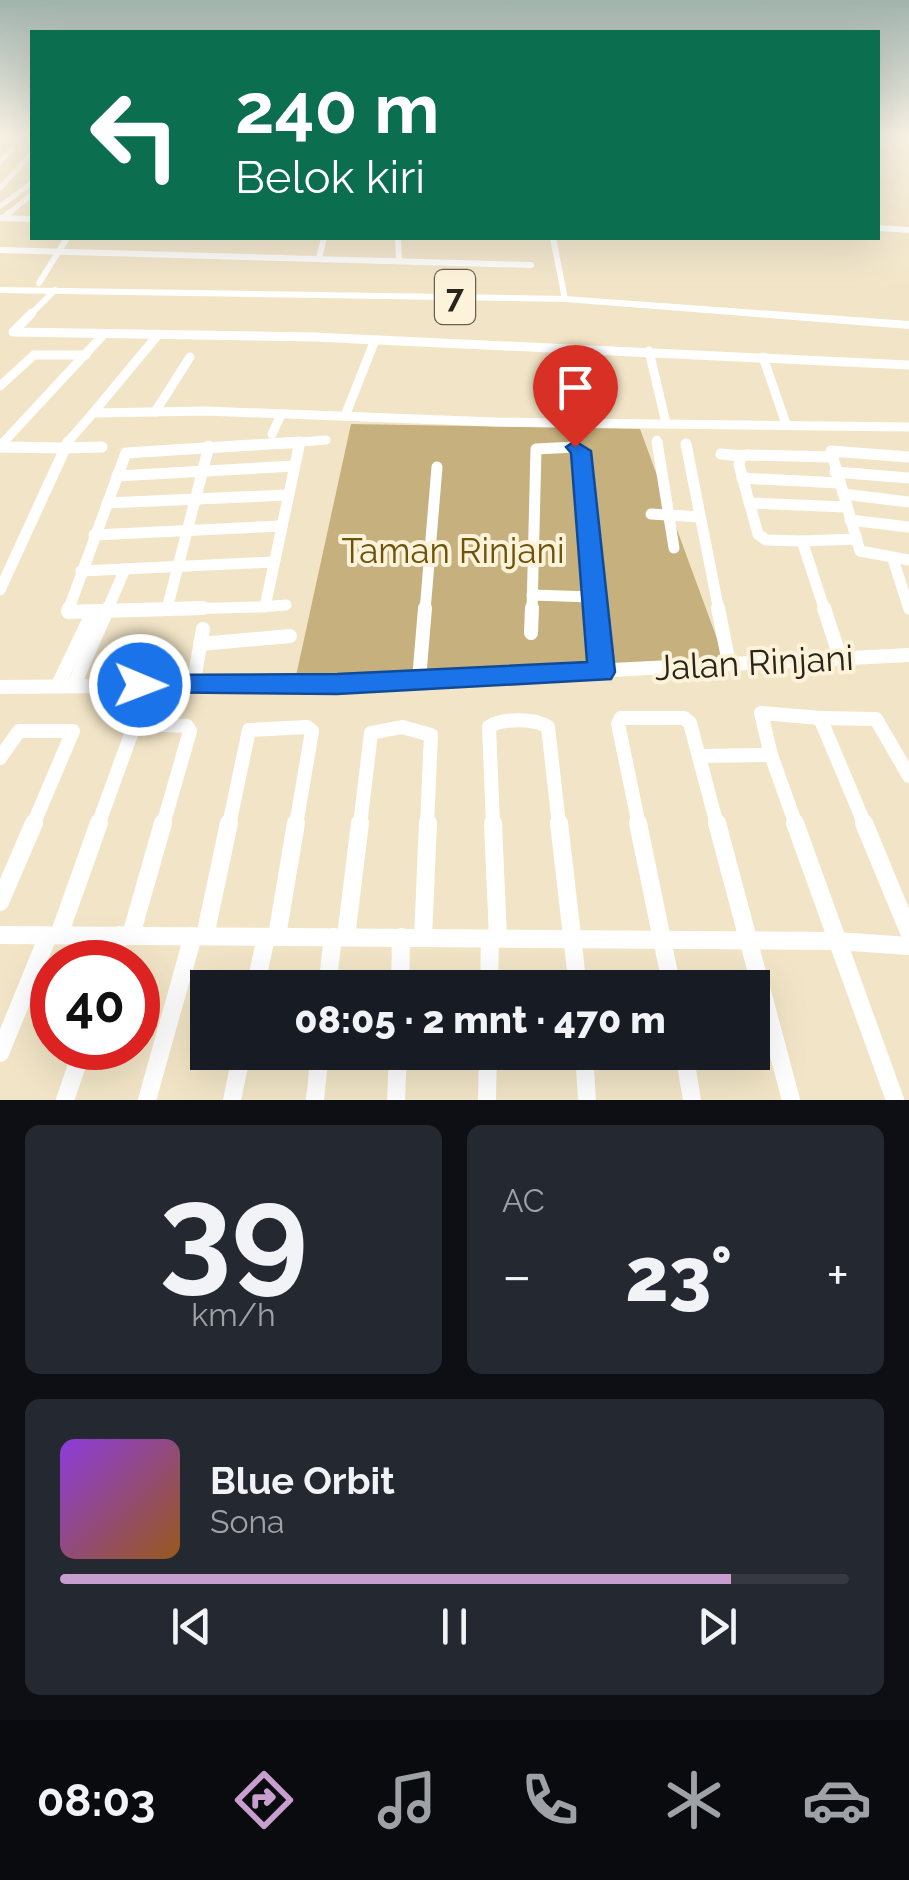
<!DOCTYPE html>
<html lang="id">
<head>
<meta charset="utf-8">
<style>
	body { margin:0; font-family:Raleway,sans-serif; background:#242831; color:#f1f3f6; height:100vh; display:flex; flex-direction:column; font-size:38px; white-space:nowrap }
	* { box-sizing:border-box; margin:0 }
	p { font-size:32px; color:#9ea1a6 }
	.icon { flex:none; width:55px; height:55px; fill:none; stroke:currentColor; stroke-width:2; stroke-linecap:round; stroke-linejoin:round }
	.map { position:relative; height:1100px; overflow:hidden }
	.drawer { display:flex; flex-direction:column; gap:25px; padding:25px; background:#0d0f14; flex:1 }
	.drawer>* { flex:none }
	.banner { position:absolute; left:30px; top:30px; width:850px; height:210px; border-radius:0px; box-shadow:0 10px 40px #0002; background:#0b6e4f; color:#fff; overflow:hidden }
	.speed { position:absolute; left:30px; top:940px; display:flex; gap:20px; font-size:50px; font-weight:700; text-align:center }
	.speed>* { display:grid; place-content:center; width:130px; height:130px; border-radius:50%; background:#171b24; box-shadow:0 10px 40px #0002; line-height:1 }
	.speed .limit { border:15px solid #d22; background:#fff; color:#111 }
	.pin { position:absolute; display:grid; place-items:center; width:85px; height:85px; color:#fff; margin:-102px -42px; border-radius:50% 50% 50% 0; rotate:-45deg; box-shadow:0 0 10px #0007 }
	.pin .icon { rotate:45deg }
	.me { position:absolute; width:110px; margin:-55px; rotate:91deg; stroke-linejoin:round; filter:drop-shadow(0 0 8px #0008) }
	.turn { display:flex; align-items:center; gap:35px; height:210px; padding:0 40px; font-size:45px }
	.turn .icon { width:130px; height:130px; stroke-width:2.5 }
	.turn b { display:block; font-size:70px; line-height:85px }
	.big { font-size:75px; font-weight:800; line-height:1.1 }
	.drawer .tile { flex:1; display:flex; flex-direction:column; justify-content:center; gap:15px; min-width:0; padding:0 35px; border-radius:15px; background:#242831 }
	.drawer .dial { align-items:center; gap:0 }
	.dial b { font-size:130px; line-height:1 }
	.song { display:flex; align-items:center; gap:30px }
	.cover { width:120px; height:120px; border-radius:15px; background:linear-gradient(135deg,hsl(270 70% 55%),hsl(30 70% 35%)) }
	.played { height:10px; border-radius:5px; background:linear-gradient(90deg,#c89ece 85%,#363941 85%) }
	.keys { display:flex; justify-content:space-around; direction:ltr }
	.heat { display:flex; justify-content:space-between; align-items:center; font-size:55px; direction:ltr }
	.drawer .tiles { flex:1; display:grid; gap:25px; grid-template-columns:1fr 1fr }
	.tile:last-child { grid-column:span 2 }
	.trip { position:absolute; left:190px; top:970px; width:580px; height:100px; border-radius:0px; background:#171b24; box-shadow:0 10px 40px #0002; font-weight:800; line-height:100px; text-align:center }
	.menu { display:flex; height:160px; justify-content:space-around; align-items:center; background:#090b0e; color:#9ea1a6 }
	.menu .icon { width:70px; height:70px }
	.menu .selected { color:#c89ece }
	.menu b { font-size:45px; color:#f1f3f6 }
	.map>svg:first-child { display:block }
	.green { fill:#c6b17e }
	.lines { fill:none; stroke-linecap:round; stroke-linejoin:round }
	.minor-far5 { stroke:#fff; stroke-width:5 }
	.minor-far4 { stroke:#fff; stroke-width:6 }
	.minor-far3 { stroke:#fff; stroke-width:9 }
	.minor-far2 { stroke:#fff; stroke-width:11 }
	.minor-far1 { stroke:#fff; stroke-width:14 }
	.minor { stroke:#fff; stroke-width:18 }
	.highway { fill:#fff; fill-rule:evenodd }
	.route { fill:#1a73e8; stroke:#114b97; stroke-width:2.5 }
	.labels { text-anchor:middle; stroke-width:8; stroke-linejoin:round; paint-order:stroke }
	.shield { fill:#fdf2da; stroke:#696253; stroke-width:2.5 }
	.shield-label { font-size:32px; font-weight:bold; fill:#292419 }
	.park-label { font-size:35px; fill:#6d540a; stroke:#fdf2da }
	.street-label { font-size:35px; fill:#292419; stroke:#fdf2da }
</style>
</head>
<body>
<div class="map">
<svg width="909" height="1100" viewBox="0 0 909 1100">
	<rect width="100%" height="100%" fill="#f2e5c7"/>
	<!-- green -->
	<path class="green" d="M351,424l289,5 86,234 -432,22z"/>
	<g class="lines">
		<!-- minor-far5 -->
		<g class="minor-far5">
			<path d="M0,162l12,-13"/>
			<path d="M0,188l32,-35"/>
			<path d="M0,206l32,-23"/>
			<path d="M7,215l25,-21"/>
		</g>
		<!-- minor-far4 -->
		<g class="minor-far4">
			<path d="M0,218l32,1"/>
			<path d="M3,218l7,-6"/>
			<path d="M878,228l31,2"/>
			<path d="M398,238l1,22"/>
			<path d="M553,238l12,61"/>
			<path d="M0,250l531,15"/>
			<path d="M319,258l5,-20"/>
			<path d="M39,283l28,-45"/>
			<path d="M30,315l25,-25"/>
		</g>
		<!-- minor-far3 -->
		<g class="minor-far3">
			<path d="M32,313l-19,19 302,5 594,28"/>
			<path d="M157,336l-64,77 113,-2 289,11 414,5"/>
			<path d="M649,351l17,72"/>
			<path d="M763,357l23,67"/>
			<path d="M0,386l34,-31h52"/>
			<path d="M155,412l35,-55"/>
			<path d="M345,416l30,-76"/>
			<path d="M272,434l8,-17"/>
			<path d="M657,440l1,4"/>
			<path d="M300,442l26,-2"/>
			<path d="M2,444l102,-110"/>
			<path d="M66,444l27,-31"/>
			<path d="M261,444h38"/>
		</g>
		<!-- minor-far2 -->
		<g class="minor-far2">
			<path d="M657,442l17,106"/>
			<path d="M686,444l33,167"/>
			<path d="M0,447l5,-5"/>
			<path d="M0,447l64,1"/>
			<path d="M64,448l38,-1"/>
			<path d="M721,454l20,2"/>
			<path d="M909,457l-78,-6 29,100 49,9"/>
			<path d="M835,472l74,6"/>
			<path d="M117,476l177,-10"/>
			<path d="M742,478l97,5"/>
			<path d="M843,494l66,8"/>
			<path d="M107,503l180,-8"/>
			<path d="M749,503l96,4"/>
			<path d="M651,514l49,3"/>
			<path d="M850,520l59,7"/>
			<path d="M94,535l186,-9"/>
			<path d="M802,541l55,-2"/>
			<path d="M893,559l16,50"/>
			<path d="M81,571l192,-9"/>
			<path d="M0,590l68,-148"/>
			<path d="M532,595l60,2"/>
			<path d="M260,607l26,-2"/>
			<path d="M167,609l42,-163"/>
			<path d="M68,611l58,-158 174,-11 -35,165"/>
			<path d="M107,611l18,-42"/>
			<path d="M108,611l151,-4"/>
			<path d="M425,611l12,-144"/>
			<path d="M532,611l4,-162 39,-2 6,4 15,160"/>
			<path d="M825,611l-23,-70 -36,-1 -8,-6 -19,-69 2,-9 6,-1 85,2"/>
		</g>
		<!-- minor-far1 -->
		<g class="minor-far1">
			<path d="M69,608l-1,4 135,-4"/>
			<path d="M595,608l6,63"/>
			<path d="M718,608l11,55"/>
			<path d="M824,608l16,49"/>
			<path d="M531,633l1,-25"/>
			<path d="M200,644l90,-8"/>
			<path d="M419,680l6,-72"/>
			<path d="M58,685l34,-71"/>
			<path d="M74,685l34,-77"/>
			<path d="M113,685l20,-43"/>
			<path d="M193,686l10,-57"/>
			<path d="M0,687l337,-3 572,-29"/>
			<path d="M771,755l-10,-42 59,5"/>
			<path d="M699,756l72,-1 25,70"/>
			<path d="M0,758l19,-27h54l-40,94"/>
			<path d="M98,825l35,-96 6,-5 48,2 3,5 -27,94"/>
			<path d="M229,825l20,-95 58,-3 5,4 -16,94"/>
			<path d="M360,825l11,-92 31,-6 29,8 -4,90"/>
			<path d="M493,825l-4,-98c13,-9 46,-9 59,0l11,98"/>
			<path d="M639,825l-21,-101 3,-6h63l6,5 27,102"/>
			<path d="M865,825l-45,-107 56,1 33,57"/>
		</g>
		<!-- minor -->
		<g class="minor">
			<path d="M493,823l5,115"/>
			<path d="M559,823l19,165"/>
			<path d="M638,823l34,165"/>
			<path d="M717,823l74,277"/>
			<path d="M795,823l100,277"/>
			<path d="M864,823l45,109"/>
			<path d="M0,902l34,-79"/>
			<path d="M0,935l837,6 72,5"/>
			<path d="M59,935l40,-112"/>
			<path d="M131,935l32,-112"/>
			<path d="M205,936l24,-113"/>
			<path d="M277,936l19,-113"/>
			<path d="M346,937l14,-114"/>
			<path d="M423,938l5,-115"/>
			<path d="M111,962l9,-27"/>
			<path d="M255,988l11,-51"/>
			<path d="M327,988l6,-51"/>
			<path d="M400,988l1,-51"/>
			<path d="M489,988l1,-49"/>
			<path d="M584,1052l3,48"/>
			<path d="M684,1052l8,48"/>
			<path d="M0,1053l48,-117"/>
			<path d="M65,1100l18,-52"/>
			<path d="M147,1100l46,-164"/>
			<path d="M232,1100l10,-48"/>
			<path d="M315,1100l5,-48"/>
			<path d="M396,1100l2,-48"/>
			<path d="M487,1100l1,-48"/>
		</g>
		<!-- highway -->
		<path class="highway" d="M0,287l565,9 344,25v8l-344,-27 -565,-9z"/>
	</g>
	<!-- sky -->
	<linearGradient id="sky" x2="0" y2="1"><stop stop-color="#a1b3ad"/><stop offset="0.47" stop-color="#f9f3e6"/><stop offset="1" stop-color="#f9f3e6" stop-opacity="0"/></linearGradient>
	<rect width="909" height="289" fill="url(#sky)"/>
	<!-- route -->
	<path class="route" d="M575,441l16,10 24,221 -4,7 -274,15 -207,-2 -4,-7 4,-7 10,-3 197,-1 250,-12 -16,-209 -5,-6z"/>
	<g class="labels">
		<!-- shield labels -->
		<rect class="shield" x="435" y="270" width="40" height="54" rx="8"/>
		<g class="shield-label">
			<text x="455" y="308">7</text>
		</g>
		<!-- park labels -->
		<g class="park-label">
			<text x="453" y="563">Taman Rinjani</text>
		</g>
		<!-- street labels -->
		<g class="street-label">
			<text transform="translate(754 663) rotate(-3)" y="12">Jalan Rinjani</text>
		</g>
	</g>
</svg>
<div class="speed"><div class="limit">40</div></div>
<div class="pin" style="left:575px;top:447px;background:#d93025"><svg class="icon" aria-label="arrive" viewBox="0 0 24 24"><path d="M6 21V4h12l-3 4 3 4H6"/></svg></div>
<svg class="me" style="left:140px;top:685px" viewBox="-20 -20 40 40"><circle r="17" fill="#1a73e8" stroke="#fff" stroke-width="3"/><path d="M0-11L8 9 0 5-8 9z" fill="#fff"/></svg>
<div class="trip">08:05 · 2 mnt · 470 m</div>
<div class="banner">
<div class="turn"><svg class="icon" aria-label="left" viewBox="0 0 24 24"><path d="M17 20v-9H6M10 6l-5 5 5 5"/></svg><div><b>240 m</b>Belok kiri</div></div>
</div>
</div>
<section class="drawer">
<div class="tiles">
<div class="tile dial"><b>39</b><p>km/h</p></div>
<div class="tile"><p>AC</p>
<div class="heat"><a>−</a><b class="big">23°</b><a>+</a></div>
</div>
<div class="tile">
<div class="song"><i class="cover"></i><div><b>Blue Orbit</b><p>Sona</p></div></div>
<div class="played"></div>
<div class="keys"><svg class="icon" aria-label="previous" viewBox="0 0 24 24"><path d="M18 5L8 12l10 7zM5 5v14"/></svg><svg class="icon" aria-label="pause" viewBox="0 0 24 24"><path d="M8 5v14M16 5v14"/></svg><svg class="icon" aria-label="next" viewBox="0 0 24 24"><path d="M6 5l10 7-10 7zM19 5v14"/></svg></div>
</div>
</div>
</section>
<nav class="menu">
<b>08:03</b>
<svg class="icon selected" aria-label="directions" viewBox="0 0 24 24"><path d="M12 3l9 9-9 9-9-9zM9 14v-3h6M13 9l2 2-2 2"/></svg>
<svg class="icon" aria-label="music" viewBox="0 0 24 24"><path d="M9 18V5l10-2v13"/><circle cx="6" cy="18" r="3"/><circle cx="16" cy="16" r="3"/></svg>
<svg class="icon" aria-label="phone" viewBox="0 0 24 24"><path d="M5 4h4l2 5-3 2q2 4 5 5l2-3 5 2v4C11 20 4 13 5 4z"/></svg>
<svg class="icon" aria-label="climate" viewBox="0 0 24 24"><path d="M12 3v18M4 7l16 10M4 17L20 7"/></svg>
<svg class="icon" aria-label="car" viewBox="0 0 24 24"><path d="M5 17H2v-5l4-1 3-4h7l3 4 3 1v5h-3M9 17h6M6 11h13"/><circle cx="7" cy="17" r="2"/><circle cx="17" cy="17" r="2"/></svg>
</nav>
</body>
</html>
